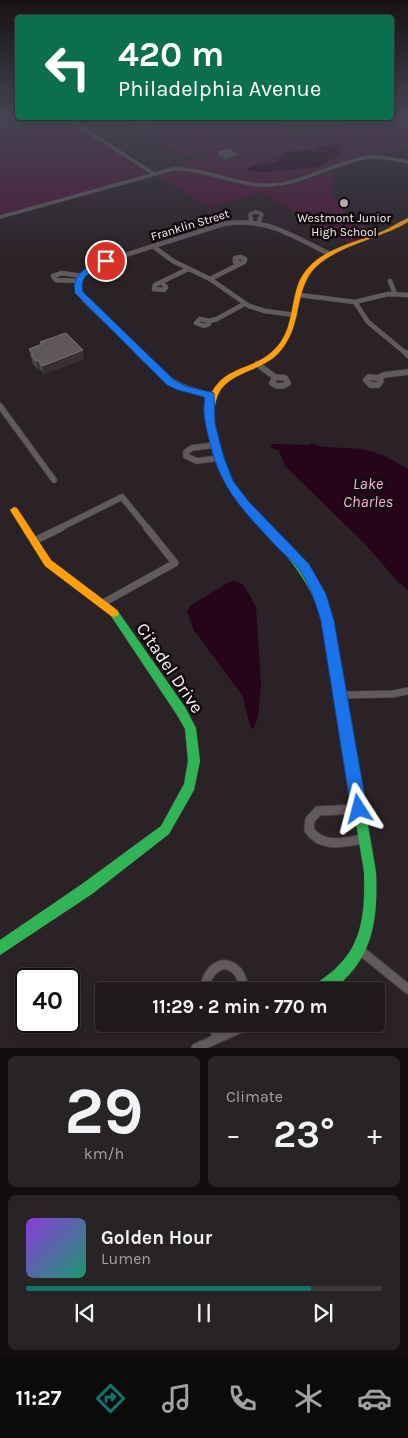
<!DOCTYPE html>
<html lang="en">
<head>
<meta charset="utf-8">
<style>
	body { margin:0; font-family:Karla,sans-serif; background:#282325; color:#f1f3f6; height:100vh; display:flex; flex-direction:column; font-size:19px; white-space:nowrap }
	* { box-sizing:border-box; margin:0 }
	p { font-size:16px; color:#a2a1a3 }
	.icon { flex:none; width:28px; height:28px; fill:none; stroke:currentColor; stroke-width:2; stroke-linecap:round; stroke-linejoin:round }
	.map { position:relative; height:1048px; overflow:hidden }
	.side { display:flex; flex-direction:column; gap:8px; padding:8px; background:#120e0f; flex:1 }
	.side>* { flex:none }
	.banner { position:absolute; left:15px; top:15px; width:379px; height:105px; border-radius:5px; box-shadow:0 2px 8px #0003,0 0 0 1px #3d383b; background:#0b6e4f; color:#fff; overflow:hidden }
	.speed { position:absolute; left:15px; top:968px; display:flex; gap:10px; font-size:25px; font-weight:700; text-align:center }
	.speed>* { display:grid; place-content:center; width:65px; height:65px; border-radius:50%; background:#201a1c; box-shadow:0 2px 8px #0003,0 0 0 1px #3d383b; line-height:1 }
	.speed .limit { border:2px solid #111; border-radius:8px; background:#fff; color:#111 }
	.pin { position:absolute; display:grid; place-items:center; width:42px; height:42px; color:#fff; margin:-21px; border:2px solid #fff; border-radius:50%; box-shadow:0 1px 5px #0007 }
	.me { position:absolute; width:55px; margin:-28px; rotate:351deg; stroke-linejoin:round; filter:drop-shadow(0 0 4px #0008) }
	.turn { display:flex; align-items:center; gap:18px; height:105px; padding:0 20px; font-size:22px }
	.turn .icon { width:65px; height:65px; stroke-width:2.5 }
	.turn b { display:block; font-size:35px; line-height:42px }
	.big { font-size:38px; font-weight:700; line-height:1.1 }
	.side .tile { flex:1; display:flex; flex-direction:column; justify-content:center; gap:8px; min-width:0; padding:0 18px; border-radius:8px; background:#282325 }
	.side .dial { align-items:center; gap:0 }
	.dial b { font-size:65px; line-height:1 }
	.song { display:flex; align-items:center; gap:15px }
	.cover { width:60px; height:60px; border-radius:8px; background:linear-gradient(135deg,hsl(270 70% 55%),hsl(160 70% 35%)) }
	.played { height:5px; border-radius:2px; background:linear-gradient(90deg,#0f766e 80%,#3d383b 80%) }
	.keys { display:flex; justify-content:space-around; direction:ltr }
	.heat { display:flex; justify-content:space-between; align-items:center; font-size:28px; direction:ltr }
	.side .tiles { flex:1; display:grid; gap:8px; grid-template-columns:1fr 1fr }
	.tile:last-child { grid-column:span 2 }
	.trip { position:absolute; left:95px; top:982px; width:290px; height:50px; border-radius:5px; background:#201a1c; box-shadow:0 2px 8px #0003,0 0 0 1px #3d383b; font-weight:700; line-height:50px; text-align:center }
	.tabs { display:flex; height:80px; justify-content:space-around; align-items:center; background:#0d0a0b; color:#a2a1a3 }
	.tabs .icon { width:35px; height:35px }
	.tabs .on { color:#0f766e }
	.tabs b { font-size:22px; color:#f1f3f6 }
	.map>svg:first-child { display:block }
	.green { fill:#4d1737 }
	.water { fill:#260419 }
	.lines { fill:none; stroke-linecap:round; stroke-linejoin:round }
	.stream { stroke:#260419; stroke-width:1 }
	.street-far4-casing { stroke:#443d41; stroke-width:4 }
	.street-far3-casing { stroke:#443d41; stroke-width:5 }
	.street-far2-casing { stroke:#443d41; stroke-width:7 }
	.street-far1-casing { stroke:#443d41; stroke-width:8 }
	.street-casing { stroke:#443d41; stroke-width:11 }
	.fast-casing { stroke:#443d41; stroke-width:1 }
	.slow-casing { stroke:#443d41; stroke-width:1 }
	.street-far4 { stroke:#615b5e; stroke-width:3 }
	.street-far3 { stroke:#615b5e; stroke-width:4.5 }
	.street-far2 { stroke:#615b5e; stroke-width:5.5 }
	.street-far1 { stroke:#615b5e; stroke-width:7 }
	.street { stroke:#615b5e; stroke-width:9 }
	.fast { fill:#30b455; fill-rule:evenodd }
	.slow { fill:#ff9f0a; fill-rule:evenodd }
	.wall { fill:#4c4649 }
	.shaded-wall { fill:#373033 }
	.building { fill:#5f585b; stroke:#777074 }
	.route { fill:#1a73e8; stroke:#114b97 }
	.poi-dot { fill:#b2a9ad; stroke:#110b0e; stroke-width:2 }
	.labels { text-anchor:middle; stroke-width:5; stroke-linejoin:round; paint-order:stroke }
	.far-poi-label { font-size:12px; fill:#fbf1f5; stroke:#110b0e }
	.far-street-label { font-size:12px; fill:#fbf1f5; stroke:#110b0e }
	.water-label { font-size:16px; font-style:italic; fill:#fab5d8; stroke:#110b0e }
	.near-street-label { font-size:18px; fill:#fbf1f5; stroke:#110b0e }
</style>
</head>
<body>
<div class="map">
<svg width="408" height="1048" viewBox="0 0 408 1048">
	<rect width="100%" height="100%" fill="#2a2226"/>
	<!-- green -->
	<g class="green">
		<path d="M0,116l64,2 82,53v3l-146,42z"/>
		<path d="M408,116v30l-16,5 -8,-1 -111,34 -22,-1 -71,-16 4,-4 24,-7 -10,-6v3l-16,6 -4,-3 2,-2 -5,-2 2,-2 -11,-3 -7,-7 -14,-2 -2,-2 21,-5 -23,-13h139l5,15 7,3 70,-18z"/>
		<path d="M184,170l76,16 1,5 1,-3 23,-1 44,-15 6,1 -4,24 17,5 -4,13 33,18 -28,11 -88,-52 -52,16 -51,-33z"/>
	</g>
	<!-- water -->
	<g class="water">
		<path d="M334,143l11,3 -5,6 2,4 -13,4 -10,7 -58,5 -11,-1 -4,-2 6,-3 24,-4 5,-7 4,-3 27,-2z"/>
		<path d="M311,443c10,6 36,4 50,6 18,3 32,11 47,20v121l-10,-8 -33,-38 -80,-78 -6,-15 -9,-4 2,-3 36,1z"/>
		<path d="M235,581l9,4 12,22 5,79 -3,31 -4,11 -3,1 -9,-34 -48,-65 -7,-18 3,-6 39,-24z"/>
	</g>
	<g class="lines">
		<!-- stream -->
		<path class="stream" d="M295,135l27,12"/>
		<defs>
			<g id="street-far4">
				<path d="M67,118l87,56"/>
				<path d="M324,118h24"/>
				<path d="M0,217l173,-48c34,-1 64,18 98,16 35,-2 65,-24 99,-28 13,-1 26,3 38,5"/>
				<path d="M251,220l-1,-6 6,-2 6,2 -3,6"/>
			</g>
			<g id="street-far3">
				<path d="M251,219v2"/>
				<path d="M259,221l1,-2"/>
				<path d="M154,247l19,14 37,18 39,27 16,5 30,4"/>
				<path d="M210,279l34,-17 1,-3 -4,-2 -6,1v4l4,1"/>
				<path d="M79,281l-23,-1 -3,-4 9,-3 19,3"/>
				<path d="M390,281l5,13"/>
				<path d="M163,284l3,3 -2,3 -10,-1 1,-4 33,-16"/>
				<path d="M299,295l56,7 33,-8 20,1"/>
				<path d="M355,302l13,20 40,33"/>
				<path d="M200,319l9,2v3l-5,2 -8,-3z"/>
				<path d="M209,321l8,-2 27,-15"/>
				<path d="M141,355l-57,-55 -7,-13 4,-11 19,-13 123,-39c46,-7 68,12 107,30"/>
			</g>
			<g id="street-far2">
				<path d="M139,353c28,27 34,33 72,43"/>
				<path d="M406,353l2,2"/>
				<path d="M257,364l18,13"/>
				<path d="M275,377l10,1 3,5c-5,4 -11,4 -16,0z"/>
				<path d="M369,377l9,1 3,3 -3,4h-7l-5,-5z"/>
				<path d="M378,378l6,-3 24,-3"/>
				<path d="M0,406l54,74"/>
				<path d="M215,445l-23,3 -6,4v4l11,5 22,-3"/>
				<path d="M58,529l64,-32 26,32"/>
			</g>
			<g id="street-far1">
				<path d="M34,541l27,-13"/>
				<path d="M103,603l72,-40 -28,-35"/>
				<path d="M340,695l53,-1 15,-3"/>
			</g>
			<g id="street">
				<path d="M359,809l-41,2 -8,9 -1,10c14,19 35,12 55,9"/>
				<path d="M361,951l47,38"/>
				<path d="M205,991c-1,-18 18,-37 33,-19 4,5 5,13 7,19"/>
				<path d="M213,1024l4,14"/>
				<path d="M196,1048l54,-24"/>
			</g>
			<g id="fast">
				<path d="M262,521c7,2 12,10 17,15 25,26 42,52 54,85l43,251c2,49 -3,88 -45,119h-19c4,-10 18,-16 25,-24 27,-25 28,-60 27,-95l-41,-251c-14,-41 -34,-64 -64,-95l-1,-2 1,-2z"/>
				<path d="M114,609l3,1 68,97 11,21 4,33 -6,29 -25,44 -77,60 -92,61v-15l82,-56 79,-58 23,-42 4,-23 -3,-32 -8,-14 -68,-102 2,-3z"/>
			</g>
			<g id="slow">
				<path d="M408,218v4c-29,18 -86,26 -101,57 -12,24 -7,47 -25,70 -14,19 -38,20 -55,34 -27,21 -5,83 10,106 9,12 21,22 29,35l-1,2h-6c-10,-11 -21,-22 -29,-35 -17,-27 -37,-84 -10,-110 18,-17 41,-13 60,-38 13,-18 11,-41 19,-61 14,-32 53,-38 82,-50 9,-4 18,-10 27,-14z"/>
				<path d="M14,507l3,1 34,52 66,50 2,3 -2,3 -3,1 -3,-1 -66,-50 -35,-56z"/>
			</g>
		</defs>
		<!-- street-far4 casing -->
		<use href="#street-far4" class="street-far4-casing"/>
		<!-- street-far3 casing -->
		<use href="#street-far3" class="street-far3-casing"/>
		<!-- street-far2 casing -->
		<use href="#street-far2" class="street-far2-casing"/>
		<!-- street-far1 casing -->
		<use href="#street-far1" class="street-far1-casing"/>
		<!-- street casing -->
		<use href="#street" class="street-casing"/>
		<!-- fast casing -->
		<use href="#fast" class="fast-casing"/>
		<!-- slow casing -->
		<use href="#slow" class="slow-casing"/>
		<!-- street-far4 -->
		<use href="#street-far4" class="street-far4"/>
		<!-- street-far3 -->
		<use href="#street-far3" class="street-far3"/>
		<!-- street-far2 -->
		<use href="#street-far2" class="street-far2"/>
		<!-- street-far1 -->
		<use href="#street-far1" class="street-far1"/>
		<!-- street -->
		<use href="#street" class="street"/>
		<!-- fast -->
		<use href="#fast" class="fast"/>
		<!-- slow -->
		<use href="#slow" class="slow"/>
	</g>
	<!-- wall -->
	<g class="wall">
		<path d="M122,118h30v9h-21l-9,-5z"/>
		<path d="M218,152l19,6 -10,3 -9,-5z"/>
		<path d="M40,342l44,17 -40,15 -4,-5 -2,1 -5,-6 -4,-15 12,-4z"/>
	</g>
	<!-- shaded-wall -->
	<g class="shaded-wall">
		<path d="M237,154v4l-10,3v-4z"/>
		<path d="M83,350l1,9 -40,15 -2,-8z"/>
		<path d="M38,360l2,9 -2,1 -2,-9z"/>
	</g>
	<!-- building -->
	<g class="building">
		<path d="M228,149l9,5 -10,3 -9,-5z"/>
		<path d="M66,333l17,17 -41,16 -4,-6 -2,1 -5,-6 2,-1 -4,-5 13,-5 -2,-2z"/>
	</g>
	<!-- sky -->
	<linearGradient id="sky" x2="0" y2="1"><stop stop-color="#171315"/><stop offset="0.44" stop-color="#444452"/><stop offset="1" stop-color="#444452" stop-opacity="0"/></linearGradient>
	<rect width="408" height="263" fill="url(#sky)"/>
	<!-- route -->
	<path class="route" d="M104,259l6,2c-13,10 -32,11 -27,31l91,88 11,6 29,7 1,31 9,34 9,23 16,21 60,62 17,30 8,27 33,188 -2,5 -6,2 -5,-2 -3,-5 -30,-188c-5,-17 -10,-33 -20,-49 -6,-9 -16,-17 -24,-25 -32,-35 -56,-57 -67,-104 -4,-16 -8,-30 -5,-46l-27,-7 -11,-5 -92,-92c-4,-19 13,-27 29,-34z"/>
	<!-- markers -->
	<circle class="poi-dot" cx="344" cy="203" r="5"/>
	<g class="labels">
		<!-- far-poi labels -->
		<g class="far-poi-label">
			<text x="344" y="222">Westmont Junior<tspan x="344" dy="14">High School</tspan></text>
		</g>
		<!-- far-street labels -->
		<g class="far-street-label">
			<text transform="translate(190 225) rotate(-17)" y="4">Franklin Street</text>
		</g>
		<!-- water labels -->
		<g class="water-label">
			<text x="368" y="489">Lake<tspan x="368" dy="18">Charles</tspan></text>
		</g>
		<!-- near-street labels -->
		<g class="near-street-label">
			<text transform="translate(170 668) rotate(56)" y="6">Citadel Drive</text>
		</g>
	</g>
</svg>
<div class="speed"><div class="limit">40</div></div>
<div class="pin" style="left:106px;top:261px;background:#d93025"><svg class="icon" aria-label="arrive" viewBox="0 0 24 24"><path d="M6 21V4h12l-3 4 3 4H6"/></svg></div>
<svg class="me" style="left:359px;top:809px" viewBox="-20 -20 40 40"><path d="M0-17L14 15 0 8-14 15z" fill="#1a73e8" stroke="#fff" stroke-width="4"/></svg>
<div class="trip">11:29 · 2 min · 770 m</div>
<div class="banner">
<div class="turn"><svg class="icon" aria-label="left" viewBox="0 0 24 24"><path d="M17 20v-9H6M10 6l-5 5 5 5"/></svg><div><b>420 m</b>Philadelphia Avenue</div></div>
</div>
</div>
<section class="side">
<div class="tiles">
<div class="tile dial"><b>29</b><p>km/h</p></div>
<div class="tile"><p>Climate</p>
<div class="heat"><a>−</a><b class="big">23°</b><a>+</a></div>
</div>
<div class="tile">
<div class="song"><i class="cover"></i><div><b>Golden Hour</b><p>Lumen</p></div></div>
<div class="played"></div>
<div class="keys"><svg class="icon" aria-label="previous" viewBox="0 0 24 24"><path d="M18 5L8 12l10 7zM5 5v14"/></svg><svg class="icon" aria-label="pause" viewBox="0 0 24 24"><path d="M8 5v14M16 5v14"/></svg><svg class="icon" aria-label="next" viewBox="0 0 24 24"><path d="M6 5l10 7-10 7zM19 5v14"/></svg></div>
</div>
</div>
</section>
<nav class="tabs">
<b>11:27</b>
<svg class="icon on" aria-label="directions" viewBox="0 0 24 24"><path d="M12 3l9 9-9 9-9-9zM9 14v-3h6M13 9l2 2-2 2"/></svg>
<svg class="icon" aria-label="music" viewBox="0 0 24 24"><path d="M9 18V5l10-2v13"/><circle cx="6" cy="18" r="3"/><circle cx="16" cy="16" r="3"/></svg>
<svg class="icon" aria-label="phone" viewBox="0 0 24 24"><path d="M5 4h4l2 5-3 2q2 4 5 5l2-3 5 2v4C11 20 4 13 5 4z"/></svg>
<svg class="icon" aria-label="climate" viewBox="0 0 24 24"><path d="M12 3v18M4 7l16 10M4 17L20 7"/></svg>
<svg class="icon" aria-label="car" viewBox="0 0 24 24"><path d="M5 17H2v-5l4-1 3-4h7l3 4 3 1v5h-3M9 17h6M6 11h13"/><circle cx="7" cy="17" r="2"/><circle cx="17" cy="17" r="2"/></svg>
</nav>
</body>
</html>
